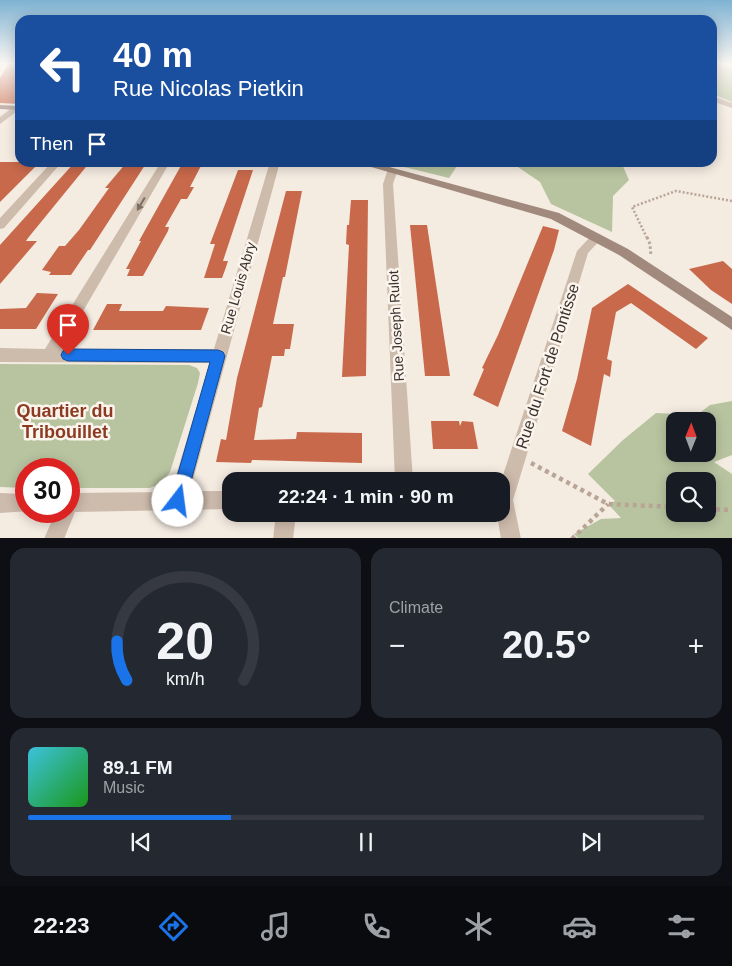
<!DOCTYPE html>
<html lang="en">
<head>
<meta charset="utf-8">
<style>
	body { margin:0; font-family:Helvetica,sans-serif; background:#242831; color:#f1f3f6; height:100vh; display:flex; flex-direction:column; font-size:19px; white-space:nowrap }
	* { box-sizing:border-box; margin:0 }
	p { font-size:16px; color:#9ea1a6 }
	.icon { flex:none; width:28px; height:28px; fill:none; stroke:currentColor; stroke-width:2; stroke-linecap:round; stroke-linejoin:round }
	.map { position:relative; height:538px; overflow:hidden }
	.side { display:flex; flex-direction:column; gap:10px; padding:10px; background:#0d0f14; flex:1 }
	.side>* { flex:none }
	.guide { position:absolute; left:15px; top:15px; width:702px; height:152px; border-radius:15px; box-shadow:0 2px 12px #0003; background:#1a4fa0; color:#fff; overflow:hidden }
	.needle { width:32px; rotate:1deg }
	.controls { position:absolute; left:666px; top:412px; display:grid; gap:10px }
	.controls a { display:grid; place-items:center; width:50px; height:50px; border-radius:10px; background:#171b24; box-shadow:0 2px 12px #0003; font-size:25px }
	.speed { position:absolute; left:15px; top:458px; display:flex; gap:10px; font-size:25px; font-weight:700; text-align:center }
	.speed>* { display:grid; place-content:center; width:65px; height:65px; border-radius:50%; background:#171b24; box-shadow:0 2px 12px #0003; line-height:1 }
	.speed .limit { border:8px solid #d22; background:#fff; color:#111 }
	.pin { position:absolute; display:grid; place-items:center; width:42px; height:42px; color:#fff; margin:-51px -21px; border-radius:50% 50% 50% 0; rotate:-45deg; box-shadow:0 0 5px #0007 }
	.pin .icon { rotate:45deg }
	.me { position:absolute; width:55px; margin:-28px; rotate:15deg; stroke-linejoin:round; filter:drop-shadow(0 0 4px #0008) }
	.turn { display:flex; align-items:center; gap:18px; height:105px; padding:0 15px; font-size:22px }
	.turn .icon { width:65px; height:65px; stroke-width:2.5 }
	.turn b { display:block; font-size:35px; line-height:42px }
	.then { display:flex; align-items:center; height:48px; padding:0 15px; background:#0003; gap:10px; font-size:19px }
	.big { font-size:38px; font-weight:700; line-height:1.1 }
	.side .card { flex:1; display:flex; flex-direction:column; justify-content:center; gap:8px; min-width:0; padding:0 18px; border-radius:15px; background:#242831 }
	.side .dial { align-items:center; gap:0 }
	.dial svg { height:130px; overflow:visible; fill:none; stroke:#363941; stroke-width:7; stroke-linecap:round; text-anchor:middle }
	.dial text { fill:#f1f3f6; stroke:none }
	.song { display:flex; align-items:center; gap:15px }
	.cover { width:60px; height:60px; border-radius:8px; background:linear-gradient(135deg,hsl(190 70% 55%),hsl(120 70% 35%)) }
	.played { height:5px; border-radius:2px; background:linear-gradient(90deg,#1a73e8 30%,#363941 30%) }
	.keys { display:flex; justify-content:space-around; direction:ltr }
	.heat { display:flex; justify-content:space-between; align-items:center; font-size:28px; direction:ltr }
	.side .tiles { flex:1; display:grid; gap:10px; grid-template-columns:1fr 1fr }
	.card:last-child { grid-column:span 2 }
	.trip { position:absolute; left:222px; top:472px; width:288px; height:50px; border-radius:15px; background:#171b24; box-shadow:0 2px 12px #0003; font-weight:700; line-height:50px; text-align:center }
	.tab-bar { display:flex; height:80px; justify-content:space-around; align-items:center; background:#090b0e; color:#9ea1a6 }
	.tab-bar .icon { width:35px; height:35px }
	.tab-bar .on { color:#1a73e8 }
	.tab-bar b { font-size:22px; color:#f1f3f6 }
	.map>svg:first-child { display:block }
	.green { fill:#b8c4a0; fill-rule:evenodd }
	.building { fill:#c8694b }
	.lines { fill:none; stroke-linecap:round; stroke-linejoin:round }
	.path-far3 { stroke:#b9a596; stroke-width:2; stroke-dasharray:1 1; stroke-linecap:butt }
	.path-far2 { stroke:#b9a596; stroke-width:2.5; stroke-dasharray:2 2; stroke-linecap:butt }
	.path-far1 { stroke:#b9a596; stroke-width:3; stroke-dasharray:2.5 2.5; stroke-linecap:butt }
	.path { stroke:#b9a596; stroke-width:4.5; stroke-dasharray:4 4; stroke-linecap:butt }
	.street { fill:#cdbbac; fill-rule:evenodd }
	.secondary { fill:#a18a7d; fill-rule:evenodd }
	.oneway { fill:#7d6f65 }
	.route { fill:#1a73e8; stroke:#114b97 }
	.labels { text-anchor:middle; stroke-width:5; stroke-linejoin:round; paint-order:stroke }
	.street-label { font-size:14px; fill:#3b302b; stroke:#fbf5ee }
	.near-street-label { font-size:16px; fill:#3b302b; stroke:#fbf5ee }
	.near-neighbourhood-label { font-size:18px; font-weight:bold; fill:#8c3b22; stroke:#fbf5ee }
</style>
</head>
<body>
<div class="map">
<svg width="732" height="539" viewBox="0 0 732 539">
	<rect width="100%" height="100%" fill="#f4ebe1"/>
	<!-- green -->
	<g class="green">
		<path d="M713,63l19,6v33l-19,-8z"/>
		<path d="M388,163l71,-1v1l-10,15z"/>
		<path d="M639,163l2,1h-19l7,16 -16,16 -1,36 -61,-28 -11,-22 -28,-19z"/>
		<path d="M0,364l189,1 8,3 3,5 -2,10 -28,89 -9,11 -11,5h-81v-19h-43v19l-26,-1z"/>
		<path d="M732,401v54l-18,7 18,12v64h-154l-4,-4 27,-15 20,-1 -13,-14 7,-3 -27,-27 35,-34 33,-27 41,2 13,-10zM708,421v33h-33v-33zM708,481v33h-33v-33z"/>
	</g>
	<!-- building -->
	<g class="building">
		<path d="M9,63h11v41l-20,-1v-25z"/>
		<path d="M0,162h40l-40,40z"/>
		<path d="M75,162h15l-62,76 -2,3h11l-37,43v-39z"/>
		<path d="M127,162h20l-57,88h-2l-17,25h-22l2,-3 -9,-2 17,-24h6l14,-16 30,-42h-4z"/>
		<path d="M183,162h20l-13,25h4l-7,12h-6l-16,28h4l-1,4 -25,45h-16l3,-7h-4l15,-28h-2z"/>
		<path d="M238,170h15l-30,91h5l-3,9 -3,8h-18l11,-34h-5z"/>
		<path d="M286,191h16l-17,86h-2l-10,47h21l-4,25h-5l-1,7h-12l-10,51 -3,1 -5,32 42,-1 1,-7 65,1v30l-110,-3 -1,3 -35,-1 5,-23 5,1 11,-62z"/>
		<path d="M351,200h17l-2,176 -24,1 7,-132 -3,-1 1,-19h2z"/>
		<path d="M410,225h17l23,151h-25z"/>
		<path d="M543,226l16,4 -5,20 -56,157 -25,-12 11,-26 -2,-1 16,-33z"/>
		<path d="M723,261l9,8v35l-21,-14 -22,-21z"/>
		<path d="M628,284l80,54 -12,11 -65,-46 -15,9 -9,47 5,2 -2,16 -6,-3 -13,72 -29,-15 15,-52 15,-71z"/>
		<path d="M37,293l21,1 -22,35h-36v-20l26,-1z"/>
		<path d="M107,304h15l-3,7h44l3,-5 43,2 -8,22h-108z"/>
		<path d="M431,421h28l1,5 2,-5 11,1 5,27h-45z"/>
	</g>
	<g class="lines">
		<!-- path-far3 -->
		<path class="path-far3" d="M712,64l20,7"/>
		<!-- path-far2 -->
		<path class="path-far2" d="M647,238l-15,-31 44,-16 56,10"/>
		<!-- path-far1 -->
		<path class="path-far1" d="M647,237l3,7 1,12"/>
		<!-- path -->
		<g class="path">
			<path d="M531,463l77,41 67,3"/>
			<path d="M708,509l24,1"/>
			<path d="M572,539l36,-35"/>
		</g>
		<!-- street -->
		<g class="street">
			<path d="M712,96l20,7v5l-20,-7z"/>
			<path d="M14,106h6v3l-20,15v-7z"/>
			<path d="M52,162h10l-58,66 -4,1v-11z"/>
			<path d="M161,162h9l-109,187h153l56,-187h10l-90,329h41v18l-156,3 -11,27h-20l12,-28h13v-18l102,-1 39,-129 -210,-1v-14l45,1z"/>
			<path d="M392,169l5,3 -4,12 20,297h-18l-12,-297 4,-12z"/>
			<path d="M597,233l6,4 -15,16 -75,247 8,39h-20l-4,-25h4v-33l76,-230 16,-17z"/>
			<path d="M0,493l26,1v17h3l-29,2z"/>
			<path d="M276,514h20l-3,25h-20z"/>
		</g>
		<!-- secondary -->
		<g class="secondary">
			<path d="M0,105l20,1v4l-20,-1z"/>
			<path d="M354,162h17l188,51 69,36 104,68v13l-113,-75 -68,-36z"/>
		</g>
	</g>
	<!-- one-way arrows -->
	<defs><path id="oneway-solid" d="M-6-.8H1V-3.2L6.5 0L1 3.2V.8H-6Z" transform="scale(1.25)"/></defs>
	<use class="oneway" href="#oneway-solid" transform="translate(141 204) rotate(121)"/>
	<!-- sky -->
	<linearGradient id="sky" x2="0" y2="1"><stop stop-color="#7eb2d2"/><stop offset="0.46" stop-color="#faf6f2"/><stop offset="1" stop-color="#faf6f2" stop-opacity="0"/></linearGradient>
	<rect width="732" height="138" fill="url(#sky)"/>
	<!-- route -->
	<path class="route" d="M68,349l150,1 5,2 2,4 -41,151 -6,2 -6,-2 -2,-6 40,-139 -142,-1 -5,-2 -2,-4 2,-4z"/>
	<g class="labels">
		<!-- street labels -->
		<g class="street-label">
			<text transform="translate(238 288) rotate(-74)" y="5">Rue Louis Abry</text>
			<text transform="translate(396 326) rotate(-93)" y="5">Rue Joseph Rulot</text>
		</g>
		<!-- near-street labels -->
		<g class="near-street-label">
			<text transform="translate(547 366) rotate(-72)" y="6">Rue du Fort de Pontisse</text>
		</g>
		<!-- near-neighbourhood labels -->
		<g class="near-neighbourhood-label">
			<text x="65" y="417">Quartier du<tspan x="65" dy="21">Tribouillet</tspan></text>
		</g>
	</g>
</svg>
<div class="controls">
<a><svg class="needle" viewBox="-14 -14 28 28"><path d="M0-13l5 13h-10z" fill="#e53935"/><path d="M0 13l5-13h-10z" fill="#9ea1a6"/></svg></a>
<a><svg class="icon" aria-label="search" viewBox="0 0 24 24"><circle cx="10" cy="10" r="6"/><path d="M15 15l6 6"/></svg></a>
</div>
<div class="speed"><div class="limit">30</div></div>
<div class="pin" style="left:68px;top:355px;background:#d93025"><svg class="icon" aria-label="arrive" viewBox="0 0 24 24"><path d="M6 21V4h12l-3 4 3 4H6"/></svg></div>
<svg class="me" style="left:178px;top:501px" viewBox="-20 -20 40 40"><circle r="19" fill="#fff"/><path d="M0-13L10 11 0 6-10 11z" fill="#1a73e8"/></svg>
<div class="trip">22:24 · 1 min · 90 m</div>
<div class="guide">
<div class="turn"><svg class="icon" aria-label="left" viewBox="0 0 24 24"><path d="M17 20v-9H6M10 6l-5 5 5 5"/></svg><div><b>40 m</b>Rue Nicolas Pietkin</div></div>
<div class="then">Then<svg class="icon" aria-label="arrive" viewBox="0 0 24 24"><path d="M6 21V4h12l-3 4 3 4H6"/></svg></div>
</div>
</div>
<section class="side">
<div class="tiles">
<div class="card dial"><svg viewBox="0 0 100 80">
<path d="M14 69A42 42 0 1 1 86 69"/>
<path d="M14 69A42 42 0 0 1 8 45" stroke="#1a73e8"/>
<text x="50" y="56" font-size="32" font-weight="700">20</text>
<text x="50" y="72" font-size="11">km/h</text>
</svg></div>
<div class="card"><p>Climate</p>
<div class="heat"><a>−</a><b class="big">20.5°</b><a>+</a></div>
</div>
<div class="card">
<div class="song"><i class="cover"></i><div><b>89.1 FM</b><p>Music</p></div></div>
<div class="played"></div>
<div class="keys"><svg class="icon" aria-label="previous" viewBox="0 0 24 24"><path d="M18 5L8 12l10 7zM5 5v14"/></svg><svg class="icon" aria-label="pause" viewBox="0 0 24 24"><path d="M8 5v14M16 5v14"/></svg><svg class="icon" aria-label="next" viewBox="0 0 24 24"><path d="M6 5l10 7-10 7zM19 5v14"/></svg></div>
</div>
</div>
</section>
<nav class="tab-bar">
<b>22:23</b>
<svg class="icon on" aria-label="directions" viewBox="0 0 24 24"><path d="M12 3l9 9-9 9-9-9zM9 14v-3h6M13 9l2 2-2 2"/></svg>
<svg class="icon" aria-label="music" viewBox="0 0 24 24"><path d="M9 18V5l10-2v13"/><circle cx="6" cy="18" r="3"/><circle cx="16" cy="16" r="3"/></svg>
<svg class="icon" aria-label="phone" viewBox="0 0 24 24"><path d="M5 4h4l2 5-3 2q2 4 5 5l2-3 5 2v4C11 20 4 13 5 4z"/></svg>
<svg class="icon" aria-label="climate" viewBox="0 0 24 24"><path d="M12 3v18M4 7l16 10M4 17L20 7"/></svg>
<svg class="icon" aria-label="car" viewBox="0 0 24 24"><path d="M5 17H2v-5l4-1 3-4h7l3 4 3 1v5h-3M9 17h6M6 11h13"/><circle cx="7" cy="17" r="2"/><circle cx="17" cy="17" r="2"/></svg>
<svg class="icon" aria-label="filters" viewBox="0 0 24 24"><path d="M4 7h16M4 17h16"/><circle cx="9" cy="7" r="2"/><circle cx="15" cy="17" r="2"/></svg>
</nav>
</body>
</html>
